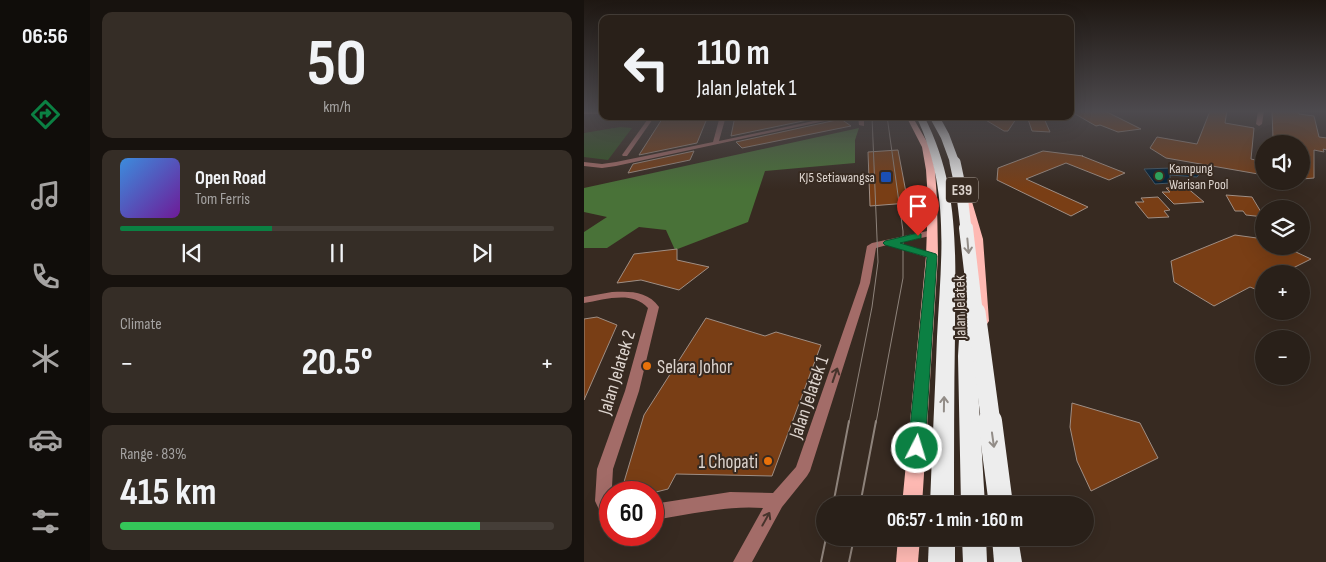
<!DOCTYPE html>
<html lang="en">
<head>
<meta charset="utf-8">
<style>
	body { margin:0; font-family:"Sofia Sans Condensed",sans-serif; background:#352d26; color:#f1f3f6; height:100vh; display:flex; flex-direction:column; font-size:19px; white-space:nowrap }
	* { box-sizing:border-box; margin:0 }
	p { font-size:16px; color:#a5a3a2 }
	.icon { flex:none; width:28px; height:28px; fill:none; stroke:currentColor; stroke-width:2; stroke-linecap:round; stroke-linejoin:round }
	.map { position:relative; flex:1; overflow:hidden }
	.sheet { display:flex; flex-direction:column; gap:12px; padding:12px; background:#17120e; width:494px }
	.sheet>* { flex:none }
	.guide { position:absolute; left:15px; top:15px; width:475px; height:105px; border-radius:10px; box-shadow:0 5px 20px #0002,0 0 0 1px #453e38; background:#292019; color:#f1f3f6; overflow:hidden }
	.controls { position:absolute; left:671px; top:135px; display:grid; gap:10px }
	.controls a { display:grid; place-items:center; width:55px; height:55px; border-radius:50%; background:#292019; box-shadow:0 5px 20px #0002,0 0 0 1px #453e38; font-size:25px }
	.speed { position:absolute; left:15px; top:481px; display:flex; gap:10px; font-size:25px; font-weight:700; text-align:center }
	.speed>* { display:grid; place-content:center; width:65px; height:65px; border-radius:50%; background:#292019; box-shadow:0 5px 20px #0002,0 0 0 1px #453e38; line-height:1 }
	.speed .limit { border:8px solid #d22; background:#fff; color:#111 }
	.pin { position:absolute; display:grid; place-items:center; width:42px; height:42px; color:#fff; margin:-51px -21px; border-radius:50% 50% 50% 0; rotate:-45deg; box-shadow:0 0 5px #0007 }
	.pin .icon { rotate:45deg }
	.me { position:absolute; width:55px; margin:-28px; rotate:5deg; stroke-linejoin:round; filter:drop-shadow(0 0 4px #0008) }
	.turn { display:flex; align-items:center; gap:18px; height:105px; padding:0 15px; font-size:22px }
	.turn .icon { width:65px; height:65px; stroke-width:2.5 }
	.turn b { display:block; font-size:35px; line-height:42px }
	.big { font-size:38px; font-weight:700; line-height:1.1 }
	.sheet .widget { flex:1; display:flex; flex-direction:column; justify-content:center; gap:8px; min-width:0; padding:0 18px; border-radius:10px; background:#352d26 }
	.sheet .dial { align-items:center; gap:0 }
	.dial b { font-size:65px; line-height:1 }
	.song { display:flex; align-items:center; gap:15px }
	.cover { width:60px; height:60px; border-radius:8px; background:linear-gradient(135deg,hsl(210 70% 55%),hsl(280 70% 35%)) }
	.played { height:5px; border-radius:2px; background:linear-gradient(90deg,#0b8043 35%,#453e38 35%) }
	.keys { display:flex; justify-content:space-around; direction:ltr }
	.heat { display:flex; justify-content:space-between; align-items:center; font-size:28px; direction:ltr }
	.charge { height:8px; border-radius:4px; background:linear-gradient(90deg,#34c759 83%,#453e38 0) }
	.trip { position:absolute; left:232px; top:496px; width:278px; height:50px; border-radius:25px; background:#292019; box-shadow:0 5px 20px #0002,0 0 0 1px #453e38; font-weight:700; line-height:50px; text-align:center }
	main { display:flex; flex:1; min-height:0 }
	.dock { display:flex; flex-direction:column; width:90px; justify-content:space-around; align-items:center; background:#100d0a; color:#a5a3a2 }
	.dock .icon { width:35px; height:35px }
	.dock .active { color:#0b8043 }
	.dock b { font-size:22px; color:#f1f3f6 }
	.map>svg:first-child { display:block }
	.green { fill:#335524 }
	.forest { fill:#497238 }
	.water { fill:#002037; stroke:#425664 }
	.building { fill:#793e15; stroke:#9f8e84 }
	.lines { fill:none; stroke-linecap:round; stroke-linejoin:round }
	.street { fill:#a36c68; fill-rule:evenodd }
	.secondary { fill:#e68f88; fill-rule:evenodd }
	.primary { fill:#feb9b3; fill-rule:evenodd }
	.highway { fill:#ededed; fill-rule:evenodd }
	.tram-far1 { stroke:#8e837b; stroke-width:1 }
	.tram { stroke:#8e837b; stroke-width:2 }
	.highway-bridge-far4 { stroke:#ededed; stroke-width:9 }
	.highway-bridge-far3 { stroke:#ededed; stroke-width:11 }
	.highway-bridge-far2 { stroke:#ededed; stroke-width:14 }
	.highway-bridge-far1 { stroke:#ededed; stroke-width:19 }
	.highway-bridge { stroke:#ededed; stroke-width:24 }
	.oneway { stroke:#928c87 }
	.oneway2 { stroke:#47342c }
	.route { fill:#0b8043; stroke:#07532c }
	.leisure-dot { fill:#2e9e5b; stroke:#372a21; stroke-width:2 }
	.transit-dot { fill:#1a4fb4; stroke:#372a21; stroke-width:2 }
	.food-dot { fill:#e8710a; stroke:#372a21; stroke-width:2 }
	.labels { text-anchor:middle; stroke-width:4; stroke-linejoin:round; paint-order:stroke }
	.far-poi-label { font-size:14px; fill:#ddd4ce; stroke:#372a21; text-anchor:start }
	.shield { fill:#372a21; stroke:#aba19a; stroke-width:1 }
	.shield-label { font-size:15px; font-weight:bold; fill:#ddd4ce }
	.street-label { font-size:16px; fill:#ddd4ce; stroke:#372a21 }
	.near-poi-label { font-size:19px; fill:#ddd4ce; stroke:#372a21; text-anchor:start }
	.near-street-label { font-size:19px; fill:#ddd4ce; stroke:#372a21 }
</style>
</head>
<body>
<main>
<nav class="dock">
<b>06:56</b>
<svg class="icon active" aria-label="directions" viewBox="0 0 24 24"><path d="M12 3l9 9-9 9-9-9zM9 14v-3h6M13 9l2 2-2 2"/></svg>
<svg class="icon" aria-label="music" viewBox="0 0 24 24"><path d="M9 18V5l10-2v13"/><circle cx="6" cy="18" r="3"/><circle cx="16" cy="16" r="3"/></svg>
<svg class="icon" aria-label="phone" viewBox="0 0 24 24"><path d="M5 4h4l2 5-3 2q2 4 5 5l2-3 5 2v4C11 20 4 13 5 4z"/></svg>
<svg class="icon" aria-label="climate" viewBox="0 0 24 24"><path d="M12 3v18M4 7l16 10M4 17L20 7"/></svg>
<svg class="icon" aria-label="car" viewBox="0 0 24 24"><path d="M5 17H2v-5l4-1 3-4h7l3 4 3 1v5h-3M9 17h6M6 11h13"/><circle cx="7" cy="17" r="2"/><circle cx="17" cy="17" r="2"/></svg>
<svg class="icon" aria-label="filters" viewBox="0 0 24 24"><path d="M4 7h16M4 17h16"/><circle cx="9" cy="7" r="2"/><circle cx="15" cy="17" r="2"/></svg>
</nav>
<section class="sheet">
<div class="widget dial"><b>50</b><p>km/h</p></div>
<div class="widget">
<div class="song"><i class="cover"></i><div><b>Open Road</b><p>Tom Ferris</p></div></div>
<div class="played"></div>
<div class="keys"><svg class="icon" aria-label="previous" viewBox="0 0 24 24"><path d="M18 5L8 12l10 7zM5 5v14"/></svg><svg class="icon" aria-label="pause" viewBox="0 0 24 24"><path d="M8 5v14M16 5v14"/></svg><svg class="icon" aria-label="next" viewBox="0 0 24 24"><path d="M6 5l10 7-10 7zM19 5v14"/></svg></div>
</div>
<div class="widget"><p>Climate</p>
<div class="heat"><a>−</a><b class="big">20.5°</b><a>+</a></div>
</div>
<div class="widget"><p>Range · 83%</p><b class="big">415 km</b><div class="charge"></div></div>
</section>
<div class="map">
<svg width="743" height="562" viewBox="0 0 743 562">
	<rect width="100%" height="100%" fill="#372a21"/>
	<!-- green -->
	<path class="green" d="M36,127l12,1 -24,32 -24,-3v-24z"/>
	<!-- forest -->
	<path class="forest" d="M275,128l-4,12v23l-90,8 -17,51 -73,28 -9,-20 -27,-3 -32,21h-23v-16l23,-15 -23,-5v-24z"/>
	<!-- water -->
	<path class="water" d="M587,168l30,4 -4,5 -27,-2v8l-15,1 -11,-15z"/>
	<!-- building -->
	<g class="building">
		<path d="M486,111h35l36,18 -23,3 -18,-7 -4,1z"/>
		<path d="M626,111h17l-2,12 29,5 -3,31 13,3v13l-98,-17 -16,-10 7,-11 40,7z"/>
		<path d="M688,111h26l1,3 15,2 5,21 8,1v12l-4,-1 1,3 -10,-2v28l-12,1v-35l-29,-6z"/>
		<path d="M80,116h44l-11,27 -58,12z"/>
		<path d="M151,116h92l-96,20z"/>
		<path d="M395,116h39l-10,15h-4z"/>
		<path d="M443,116h16l7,16 -18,-1z"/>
		<path d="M257,119l10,7 -109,22 -6,-6z"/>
		<path d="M314,150l10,53 -38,3 -2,-54z"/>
		<path d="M110,151l-4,9 -62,13 5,-9z"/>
		<path d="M459,151l40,5h-1l43,17 -16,7 -43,-17 -40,16 62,28 -17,9 -74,-36 1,-12z"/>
		<path d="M602,187l18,15 -30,2 -12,-12h8l-4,-4z"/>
		<path d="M642,195l26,2 12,20 -18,-2 -3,-4h-8z"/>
		<path d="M574,197l12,13 -6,1 5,6 -21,1 -13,-16h9l-3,-4z"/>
		<path d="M651,235l29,4v7h19l28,13 -30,15h-17v10l-9,5 -5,-2 -36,19 -40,-24 -3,-21z"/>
		<path d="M93,249v11l32,7 -30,23 -38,-10 -24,3 17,-29z"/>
		<path d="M13,317l20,8 -33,75v-81z"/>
		<path d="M122,318l59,18 11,-4 45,13 -49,131 -96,-2 -8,15 -12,3h-35l23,-77z"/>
		<path d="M488,403l68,20 18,35 -67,33 -14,-30 -7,-34z"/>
	</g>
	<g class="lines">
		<!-- street -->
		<g class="street">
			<rect x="0" y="111" width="19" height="3"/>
			<path d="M674,111h6l-2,13 -3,2 -3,-2z"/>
			<path d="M66,116h5l-28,40h-4l-1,-1z"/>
			<path d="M136,116h6l-7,25 118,-25h11l-232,50 -14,2 -18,-2v-4l18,2 14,-2 97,-20z"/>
			<path d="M274,116h6v10l-5,-1z"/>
			<path d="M348,230l4,3 -1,2 -37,8 37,11 2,2 -2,2h-6l-42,-13 -11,3 -6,35 -60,188 -3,5 -25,31 -30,55h-19l30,-54c-37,-3 -74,7 -110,12v-16l77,-12 43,1 23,-26 64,-184 7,-37 5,-3z"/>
			<path d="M28,292c18,-1 36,-1 47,15l-20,84 -26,78 -3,53 -6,-2 -9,-19 2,-32 28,-78 23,-83c-16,-18 -44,-8 -64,-5v-6z"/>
		</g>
		<!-- secondary -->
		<path class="secondary" d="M0,111h4l-4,2z"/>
		<!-- primary -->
		<g class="primary">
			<path d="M322,116h6l18,31 5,23 2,30 1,56 -16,249h-20l24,-249 2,-56 -2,-30 -4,-23z"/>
			<path d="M381,192l5,3 13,44 6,82 -2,3h-10l-2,-3 -4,-82 -11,-44z"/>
			<path d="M314,538h22l-2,24h-22z"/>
		</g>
		<!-- highway -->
		<g class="highway">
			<path d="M332,116h8c37,72 31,141 31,219 -1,56 -1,113 -1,170h-24c2,-56 5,-112 7,-168 4,-78 14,-148 -21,-221z"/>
			<path d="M385,299l6,1 2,4 -1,52 9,149h-24l-3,-149 3,-52 2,-4z"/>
			<path d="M345,538h26v24h-27z"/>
			<path d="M408,538h26l4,24h-28z"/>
		</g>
		<!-- tram-far1 -->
		<g class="tram-far1">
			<path d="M265,423l23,-116 6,-45 -6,-146"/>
			<path d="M292,423l27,-145v-47l-16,-115"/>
		</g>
		<!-- tram -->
		<g class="tram">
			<path d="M249,505l16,-84"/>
			<path d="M276,505l16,-84"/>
			<path d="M237,562l5,-24"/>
			<path d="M265,562l5,-24"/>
		</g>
		<!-- highway-bridge-far4 -->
		<path class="highway-bridge-far4" d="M350,116l11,20 10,27"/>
		<!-- highway-bridge-far3 -->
		<path class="highway-bridge-far3" d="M371,162l7,33 4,34"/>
		<!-- highway-bridge-far2 -->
		<path class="highway-bridge-far2" d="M382,228l10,86"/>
		<!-- highway-bridge-far1 -->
		<path class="highway-bridge-far1" d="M392,312l15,111"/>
		<!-- highway-bridge -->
		<g class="highway-bridge">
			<path d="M406,421l11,84"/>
			<path d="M390,538l1,24"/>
		</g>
	</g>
	<!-- one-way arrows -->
	<defs><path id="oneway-shaft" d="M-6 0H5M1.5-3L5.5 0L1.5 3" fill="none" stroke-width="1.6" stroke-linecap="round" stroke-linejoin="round" transform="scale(1.25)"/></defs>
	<g class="oneway">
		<use href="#oneway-shaft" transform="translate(384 246) rotate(85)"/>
		<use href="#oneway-shaft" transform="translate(360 404) rotate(-89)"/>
		<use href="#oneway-shaft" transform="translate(409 440) rotate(82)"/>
	</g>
	<g class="oneway2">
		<use href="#oneway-shaft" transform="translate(251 375) rotate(-71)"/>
		<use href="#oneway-shaft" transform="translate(182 519) rotate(-61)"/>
	</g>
	<!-- sky -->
	<linearGradient id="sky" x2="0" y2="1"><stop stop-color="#1e1712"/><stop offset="0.59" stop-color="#4d4a4e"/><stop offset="1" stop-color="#4d4a4e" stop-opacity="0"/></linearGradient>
	<rect width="743" height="189" fill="url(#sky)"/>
	<!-- route -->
	<path class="route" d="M334,233l3,1v4l-21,5 36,11 1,2 -12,192 -2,5 -6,2 -6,-2 -3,-5 19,-191 -42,-12 -2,-2 2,-2z"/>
	<!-- markers -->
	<circle class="leisure-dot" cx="575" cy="176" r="5"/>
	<rect class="transit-dot" x="296" y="171" width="12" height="12" rx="2.5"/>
	<g class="food-dot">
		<circle cx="63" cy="366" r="5"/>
		<circle cx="184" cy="461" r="5"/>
	</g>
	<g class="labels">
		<!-- far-poi labels -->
		<g class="far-poi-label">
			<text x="585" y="173">Kampung<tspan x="585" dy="16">Warisan Pool</tspan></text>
			<text x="291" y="182" text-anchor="end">KJ5 Setiawangsa</text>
		</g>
		<!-- shield labels -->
		<rect class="shield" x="362" y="177.5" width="32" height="25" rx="4"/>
		<g class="shield-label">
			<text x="378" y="195">E39</text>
		</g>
		<!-- street labels -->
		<g class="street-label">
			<text transform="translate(375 307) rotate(-91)" y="6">Jalan Jelatek</text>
		</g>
		<!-- near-poi labels -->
		<g class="near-poi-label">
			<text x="73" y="373">Selara Johor</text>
			<text x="174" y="468" text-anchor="end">1 Chopati</text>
		</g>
		<!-- near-street labels -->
		<g class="near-street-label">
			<text transform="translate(32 372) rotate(-73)" y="7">Jalan Jelatek 2</text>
			<text transform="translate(224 397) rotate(-71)" y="7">Jalan Jelatek 1</text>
		</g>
	</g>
</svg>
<div class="controls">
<a><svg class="icon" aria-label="sound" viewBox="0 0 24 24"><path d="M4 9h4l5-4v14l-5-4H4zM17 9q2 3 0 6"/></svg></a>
<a><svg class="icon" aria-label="layers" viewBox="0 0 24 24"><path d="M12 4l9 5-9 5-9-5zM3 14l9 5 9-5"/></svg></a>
<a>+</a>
<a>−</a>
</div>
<div class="speed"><div class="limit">60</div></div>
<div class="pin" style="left:334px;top:236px;background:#d93025"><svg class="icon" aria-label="arrive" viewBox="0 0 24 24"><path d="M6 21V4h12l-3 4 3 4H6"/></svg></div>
<svg class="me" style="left:333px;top:448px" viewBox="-20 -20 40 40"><circle r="17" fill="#0b8043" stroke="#fff" stroke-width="3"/><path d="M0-11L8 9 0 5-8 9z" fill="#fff"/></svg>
<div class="trip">06:57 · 1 min · 160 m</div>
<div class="guide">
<div class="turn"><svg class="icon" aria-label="left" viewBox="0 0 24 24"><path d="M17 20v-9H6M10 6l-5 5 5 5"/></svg><div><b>110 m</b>Jalan Jelatek 1</div></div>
</div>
</div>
</main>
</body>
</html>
